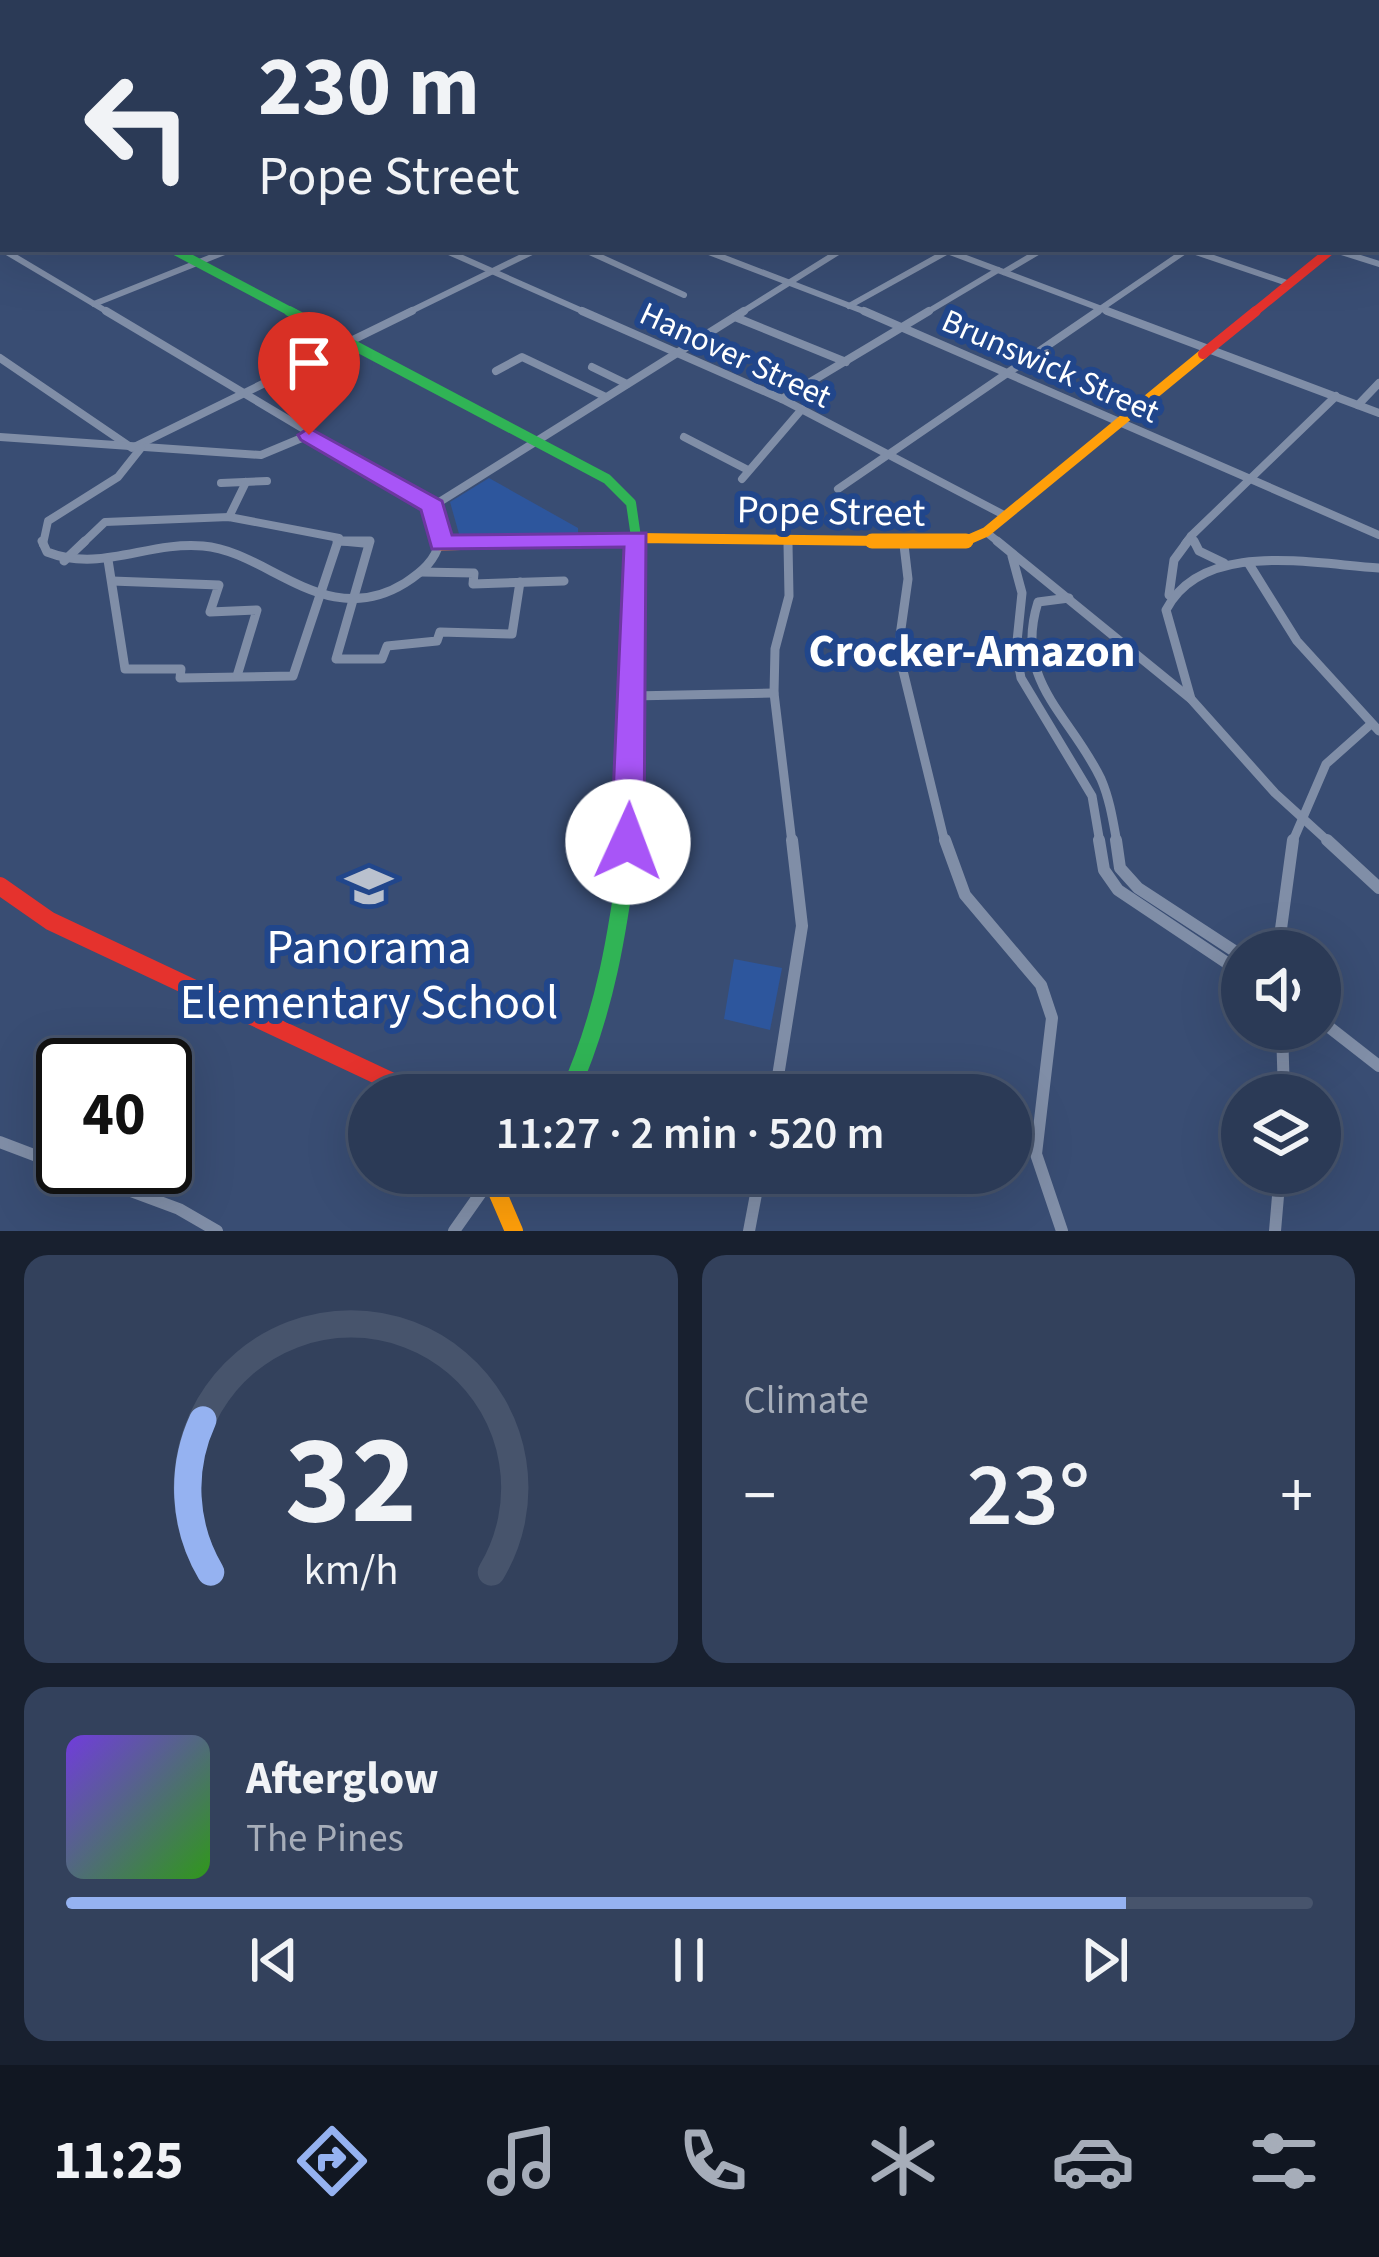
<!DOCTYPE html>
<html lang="en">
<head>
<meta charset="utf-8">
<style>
	body { margin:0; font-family:"Source Sans 3",sans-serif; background:#33415c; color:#f1f3f6; height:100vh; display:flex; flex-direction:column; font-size:45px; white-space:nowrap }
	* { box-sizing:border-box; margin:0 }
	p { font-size:39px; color:#a6adb9 }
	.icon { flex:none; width:66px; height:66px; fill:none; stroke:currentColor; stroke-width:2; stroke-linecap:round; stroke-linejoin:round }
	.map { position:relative; height:1231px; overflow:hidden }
	.panel { display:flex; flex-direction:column; gap:24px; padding:24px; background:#18202f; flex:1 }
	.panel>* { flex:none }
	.guide { position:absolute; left:0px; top:0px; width:1380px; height:252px; box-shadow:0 12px 48px #0002,0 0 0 3px #47546c; background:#2b3a56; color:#f1f3f6; overflow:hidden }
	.tools { position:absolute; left:1221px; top:930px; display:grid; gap:24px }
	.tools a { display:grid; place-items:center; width:120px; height:120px; border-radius:50%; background:#2b3a56; box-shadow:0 12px 48px #0002,0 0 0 3px #47546c; font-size:60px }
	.speed { position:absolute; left:36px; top:1038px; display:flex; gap:24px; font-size:60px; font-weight:700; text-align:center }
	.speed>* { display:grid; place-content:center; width:156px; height:156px; border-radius:50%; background:#2b3a56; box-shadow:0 12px 48px #0002,0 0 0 3px #47546c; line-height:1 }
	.speed .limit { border:6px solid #111; border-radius:18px; background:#fff; color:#111 }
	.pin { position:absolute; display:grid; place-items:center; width:102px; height:102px; color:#fff; margin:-123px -51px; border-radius:50% 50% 50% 0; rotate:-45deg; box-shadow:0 0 12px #0007 }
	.pin .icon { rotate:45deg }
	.me { position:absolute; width:132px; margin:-66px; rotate:2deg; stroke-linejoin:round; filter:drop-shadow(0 0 9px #0008) }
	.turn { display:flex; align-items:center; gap:42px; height:252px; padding:0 60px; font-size:54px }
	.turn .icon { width:156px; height:156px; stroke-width:2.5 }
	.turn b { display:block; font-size:84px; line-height:102px }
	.big { font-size:90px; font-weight:600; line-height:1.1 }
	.panel .card { flex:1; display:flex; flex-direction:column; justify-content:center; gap:18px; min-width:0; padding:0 42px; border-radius:24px; background:#33415c }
	.panel .dial { align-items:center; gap:0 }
	.dial svg { height:312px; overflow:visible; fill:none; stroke:#47546c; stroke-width:7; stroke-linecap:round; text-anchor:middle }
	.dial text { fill:#f1f3f6; stroke:none }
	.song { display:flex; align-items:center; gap:36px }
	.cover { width:144px; height:144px; border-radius:18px; background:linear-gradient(135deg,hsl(260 70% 55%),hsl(110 70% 35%)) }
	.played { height:12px; border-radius:6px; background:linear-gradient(90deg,#95b2f1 85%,#47546c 85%) }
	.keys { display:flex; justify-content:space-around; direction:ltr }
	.heat { display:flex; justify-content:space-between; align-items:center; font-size:66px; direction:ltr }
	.panel .tiles { flex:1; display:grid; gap:24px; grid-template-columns:1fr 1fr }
	.card:last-child { grid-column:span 2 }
	.trip { position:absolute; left:348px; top:1074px; width:684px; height:120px; border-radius:60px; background:#2b3a56; box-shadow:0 12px 48px #0002,0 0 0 3px #47546c; font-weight:600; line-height:120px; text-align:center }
	.menu { display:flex; height:192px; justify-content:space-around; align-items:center; background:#111722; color:#a6adb9 }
	.menu .icon { width:84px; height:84px }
	.menu .selected { color:#95b2f1 }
	.menu b { font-size:54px; color:#f1f3f6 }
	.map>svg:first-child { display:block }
	.green { fill:#2d569d }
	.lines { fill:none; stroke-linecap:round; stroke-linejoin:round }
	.street-far4 { stroke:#808ea7; stroke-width:4.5 }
	.street-far3 { stroke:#808ea7; stroke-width:6 }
	.street-far2 { stroke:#808ea7; stroke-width:8 }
	.street-far1 { stroke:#808ea7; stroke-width:9 }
	.street { stroke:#808ea7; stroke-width:12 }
	.fast-far4 { stroke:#30b455; stroke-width:6 }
	.fast-far3 { stroke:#30b455; stroke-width:9 }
	.fast-far2 { stroke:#30b455; stroke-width:10 }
	.fast-far1 { stroke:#30b455; stroke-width:15 }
	.fast { stroke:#30b455; stroke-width:18 }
	.slow-far3 { stroke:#ff9f0a; stroke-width:6 }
	.slow-far2 { stroke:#ff9f0a; stroke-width:10 }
	.slow-far1 { stroke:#ff9f0a; stroke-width:15 }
	.slow { stroke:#ff9f0a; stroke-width:18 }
	.jam-far2 { stroke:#e5322d; stroke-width:9 }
	.jam-far1 { stroke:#e5322d; stroke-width:10 }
	.jam { stroke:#e5322d; stroke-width:18 }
	.tram { stroke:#808ea6; stroke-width:3 }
	.rail-casing { stroke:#808ea6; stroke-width:4.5 }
	.rail { stroke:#21468b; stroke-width:3; stroke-dasharray:4.5; stroke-linecap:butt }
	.fast-bridge { stroke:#30b455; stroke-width:6 }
	.route { fill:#a855f7; stroke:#6d37a1; stroke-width:3 }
	.labels { text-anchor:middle; stroke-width:12; stroke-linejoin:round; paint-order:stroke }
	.far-street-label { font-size:33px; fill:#fff; stroke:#21468b }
	.street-label { font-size:39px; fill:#fff; stroke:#21468b }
	.quarter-label { font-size:45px; font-weight:bold; fill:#fff; stroke:#21468b }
	.near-poi-label { font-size:48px; fill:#fff; stroke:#21468b }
</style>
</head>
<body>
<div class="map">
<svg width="1379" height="1231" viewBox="0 0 1379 1231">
	<rect width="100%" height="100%" fill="#394d73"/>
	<!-- green -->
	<g class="green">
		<path d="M489,478l89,50v5l-119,1 -9,-32z"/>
		<path d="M734,959l48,9 -12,62 -46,-11z"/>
	</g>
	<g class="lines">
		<!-- street-far4 -->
		<g class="street-far4">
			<path d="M29,0l8,3"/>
			<path d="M119,0l9,3"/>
			<path d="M322,0l28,3"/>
			<path d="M76,3l13,-3"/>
			<path d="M512,3l5,-3"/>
			<path d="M621,3l4,-3"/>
		</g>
		<!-- street-far3 -->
		<g class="street-far3">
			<path d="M1377,176l2,7"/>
			<path d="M0,248l111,66"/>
			<path d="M442,249l147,65"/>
			<path d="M583,249l101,46"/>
			<path d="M701,249l170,65"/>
			<path d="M942,249l173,65"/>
			<path d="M1187,249l103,35"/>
			<path d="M1332,249l47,15"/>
			<path d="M1004,272l39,-23"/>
			<path d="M94,304l138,-55"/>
			<path d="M849,306l99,-55"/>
			<path d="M405,314l133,-65"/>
			<path d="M739,314l104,-65"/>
			<path d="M924,314l74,-44"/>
			<path d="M1093,314l95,-65"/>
		</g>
		<!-- street-far2 -->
		<g class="street-far2">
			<path d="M106,311l327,195"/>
			<path d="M582,311l200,88 222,116"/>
			<path d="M864,311l515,224"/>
			<path d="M1107,311l272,102"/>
			<path d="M735,317l111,45"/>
			<path d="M0,358l132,90 280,-137"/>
			<path d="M592,367l35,17"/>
			<path d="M496,371l26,-14 84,40"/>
			<path d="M782,399l147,-88"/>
			<path d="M1358,405l21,-22"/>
			<path d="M0,437l261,18 48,-20"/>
			<path d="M684,437l64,33"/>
			<path d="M742,479l60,-70"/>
			<path d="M221,483l46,-2"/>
			<path d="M838,489l260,-178"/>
			<path d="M433,506l6,38"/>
			<path d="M433,506l311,-195"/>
			<path d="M229,517l17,-35"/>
			<path d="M986,532l15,12"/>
			<path d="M337,541l32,3"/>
			<path d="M43,544l5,-23 70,-44 23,-29"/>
			<path d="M82,544l23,-22 124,-5 110,21 -2,6"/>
			<path d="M1185,544l6,-8"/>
			<path d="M1195,544l-4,-8 145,-140"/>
		</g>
		<!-- street-far1 -->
		<g class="street-far1">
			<path d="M42,541l5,11c54,21 101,-11 156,-6 65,5 123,86 202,37 17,-11 30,-22 35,-42"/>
			<path d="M337,541h33l-34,118h46l5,-13 50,-5 3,-9 72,2 8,-52"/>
			<path d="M997,541l194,158 84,94 55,50"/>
			<path d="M1194,541l5,10 25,12"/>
			<path d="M788,544l1,52 -14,53 -1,44 18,150"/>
			<path d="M904,545l4,34 -10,71 47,193"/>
			<path d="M1012,556l10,37 -6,58 5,27 71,118 8,47"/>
			<path d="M108,560l17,109h56l-1,9 113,-2 45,-135"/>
			<path d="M64,561l21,-20"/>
			<path d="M1249,564l48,77 82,90"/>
			<path d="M421,572l53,1 -1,11 91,-3"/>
			<path d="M112,581l107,4 -9,27 47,-2 -20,66"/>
			<path d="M1169,595l5,-35 14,-19"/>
			<path d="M1069,598l-31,4c-25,80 32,112 63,177 9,21 12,42 16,64"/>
			<path d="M633,696l141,-3"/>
			<path d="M1191,699l-25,-89c37,-71 146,-46 213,-42"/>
			<path d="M1292,843l34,-79 45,-40"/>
		</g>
		<!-- street -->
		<g class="street">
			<path d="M945,840l20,55 76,90 11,33 -16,136 26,77"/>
			<path d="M1099,840l5,30 14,20 124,83"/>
			<path d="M1116,840l4,28 18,20 104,68"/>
			<path d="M1327,840l52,48"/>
			<path d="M1278,951l15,-111"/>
			<path d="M1320,1020l59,46"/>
			<path d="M1282,1029l2,66"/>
			<path d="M775,1095l27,-169 -10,-86"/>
			<path d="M0,1142l63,24"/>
			<path d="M66,1167l113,42 38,22"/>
			<path d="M454,1231l38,-54"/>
			<path d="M749,1231l11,-58"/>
			<path d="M1275,1231l5,-58"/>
		</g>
		<!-- fast-far4 -->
		<g class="fast-far4">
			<path d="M509,0l20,3"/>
			<path d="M781,0l36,3"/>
			<path d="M382,3l6,-3"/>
		</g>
		<!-- fast-far3 -->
		<path class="fast-far3" d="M172,249l123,65"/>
		<!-- fast-far2 -->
		<path class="fast-far2" d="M289,311l318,168 24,24 6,41"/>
		<!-- fast-far1 -->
		<path class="fast-far1" d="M630,843l7,-302"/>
		<!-- fast -->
		<path class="fast" d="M568,1095c38,-84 50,-164 62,-255"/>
		<!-- slow-far3 -->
		<g class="slow-far3">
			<path d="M202,0l10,3"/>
			<path d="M727,0l36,3"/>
			<path d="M1193,3l22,-3"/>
		</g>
		<!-- slow-far2 -->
		<path class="slow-far2" d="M441,543l196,-5 326,4 23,-10 217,-178"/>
		<!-- slow-far1 -->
		<g class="slow-far1">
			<path d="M872,541h94"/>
			<path d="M441,543l83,-2"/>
		</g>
		<!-- slow -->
		<path class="slow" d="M489,1173l25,58"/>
		<!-- jam-far2 -->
		<path class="jam-far2" d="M1252,314l80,-65"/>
		<!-- jam-far1 -->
		<path class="jam-far1" d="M1203,354l53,-43"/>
		<!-- jam -->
		<path class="jam" d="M0,886l50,35 370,174"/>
		<!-- tram -->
		<path class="tram" d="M1154,0l26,3"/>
		<defs>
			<path id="rail" d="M657,0l32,3"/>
		</defs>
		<!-- rail casing -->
		<use href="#rail" class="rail-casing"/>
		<!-- rail -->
		<use href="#rail" class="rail"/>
		<!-- fast-bridge -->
		<path class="fast-bridge" d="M1157,0l26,3"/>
	</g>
	<!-- route -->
	<path class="route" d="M309,428l133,73 10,34 194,-2 -2,309 -4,10h-24l-5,-10 13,-295 -192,2 -11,-39 -120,-70 -3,-5z"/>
	<!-- icons -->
	<defs>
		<symbol id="school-bare" viewBox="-9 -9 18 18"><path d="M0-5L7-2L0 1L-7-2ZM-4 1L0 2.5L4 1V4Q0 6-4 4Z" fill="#bac1ce" stroke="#21468b" stroke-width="2.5" paint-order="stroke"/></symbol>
	</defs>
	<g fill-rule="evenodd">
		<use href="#school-bare" x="336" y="853" width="66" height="66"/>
	</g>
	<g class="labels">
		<!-- far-street labels -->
		<g class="far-street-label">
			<text transform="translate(736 354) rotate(25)" y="12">Hanover Street</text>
			<text transform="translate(1051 365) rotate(24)" y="12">Brunswick Street</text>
		</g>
		<!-- street labels -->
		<g class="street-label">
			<text transform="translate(831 510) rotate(1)" y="14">Pope Street</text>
		</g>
		<!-- quarter labels -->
		<g class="quarter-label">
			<text x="972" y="666">Crocker-Amazon</text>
		</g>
		<!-- near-poi labels -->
		<g class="near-poi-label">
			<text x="369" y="963">Panorama<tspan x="369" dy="55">Elementary School</tspan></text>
		</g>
	</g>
</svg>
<div class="tools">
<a><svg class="icon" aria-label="sound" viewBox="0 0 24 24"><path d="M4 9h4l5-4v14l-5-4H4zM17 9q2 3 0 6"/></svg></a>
<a><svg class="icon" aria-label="layers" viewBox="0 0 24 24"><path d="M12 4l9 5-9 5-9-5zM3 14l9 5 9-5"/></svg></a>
</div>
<div class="speed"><div class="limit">40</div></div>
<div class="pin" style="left:309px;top:435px;background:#d93025"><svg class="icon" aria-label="arrive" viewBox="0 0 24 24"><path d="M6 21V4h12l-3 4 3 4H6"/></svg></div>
<svg class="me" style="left:628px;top:842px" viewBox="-20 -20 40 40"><circle r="19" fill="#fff"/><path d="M0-13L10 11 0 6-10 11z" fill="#a855f7"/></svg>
<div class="trip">11:27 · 2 min · 520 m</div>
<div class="guide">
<div class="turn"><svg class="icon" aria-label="left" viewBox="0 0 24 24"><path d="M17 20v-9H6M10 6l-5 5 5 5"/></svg><div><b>230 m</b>Pope Street</div></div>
</div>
</div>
<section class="panel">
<div class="tiles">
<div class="card dial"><svg viewBox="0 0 100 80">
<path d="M14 69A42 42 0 1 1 86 69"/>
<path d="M14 69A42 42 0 0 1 12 30" stroke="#95b2f1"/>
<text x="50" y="56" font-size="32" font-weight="700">32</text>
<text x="50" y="72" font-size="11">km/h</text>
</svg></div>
<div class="card"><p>Climate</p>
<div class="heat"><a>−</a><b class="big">23°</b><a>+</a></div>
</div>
<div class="card">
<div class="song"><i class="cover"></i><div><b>Afterglow</b><p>The Pines</p></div></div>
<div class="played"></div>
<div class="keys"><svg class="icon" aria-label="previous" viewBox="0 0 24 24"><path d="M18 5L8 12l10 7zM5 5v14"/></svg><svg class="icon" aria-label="pause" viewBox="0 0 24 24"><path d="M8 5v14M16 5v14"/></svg><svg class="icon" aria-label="next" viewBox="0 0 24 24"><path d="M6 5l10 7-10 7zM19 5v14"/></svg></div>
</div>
</div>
</section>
<nav class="menu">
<b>11:25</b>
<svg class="icon selected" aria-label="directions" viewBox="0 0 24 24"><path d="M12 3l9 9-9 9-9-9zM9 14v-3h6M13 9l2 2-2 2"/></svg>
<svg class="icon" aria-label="music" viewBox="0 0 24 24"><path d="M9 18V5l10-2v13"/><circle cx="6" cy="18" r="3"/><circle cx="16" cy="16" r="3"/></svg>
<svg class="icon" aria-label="phone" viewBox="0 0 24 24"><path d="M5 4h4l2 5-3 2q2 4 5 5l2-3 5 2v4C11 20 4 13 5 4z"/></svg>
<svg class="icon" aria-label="climate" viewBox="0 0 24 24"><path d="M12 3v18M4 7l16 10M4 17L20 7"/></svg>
<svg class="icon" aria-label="car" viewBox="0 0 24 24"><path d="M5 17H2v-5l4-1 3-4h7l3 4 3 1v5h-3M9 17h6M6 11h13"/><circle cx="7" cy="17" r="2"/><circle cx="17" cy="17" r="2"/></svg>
<svg class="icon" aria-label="filters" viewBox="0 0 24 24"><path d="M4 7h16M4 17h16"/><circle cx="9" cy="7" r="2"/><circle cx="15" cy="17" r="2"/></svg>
</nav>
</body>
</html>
